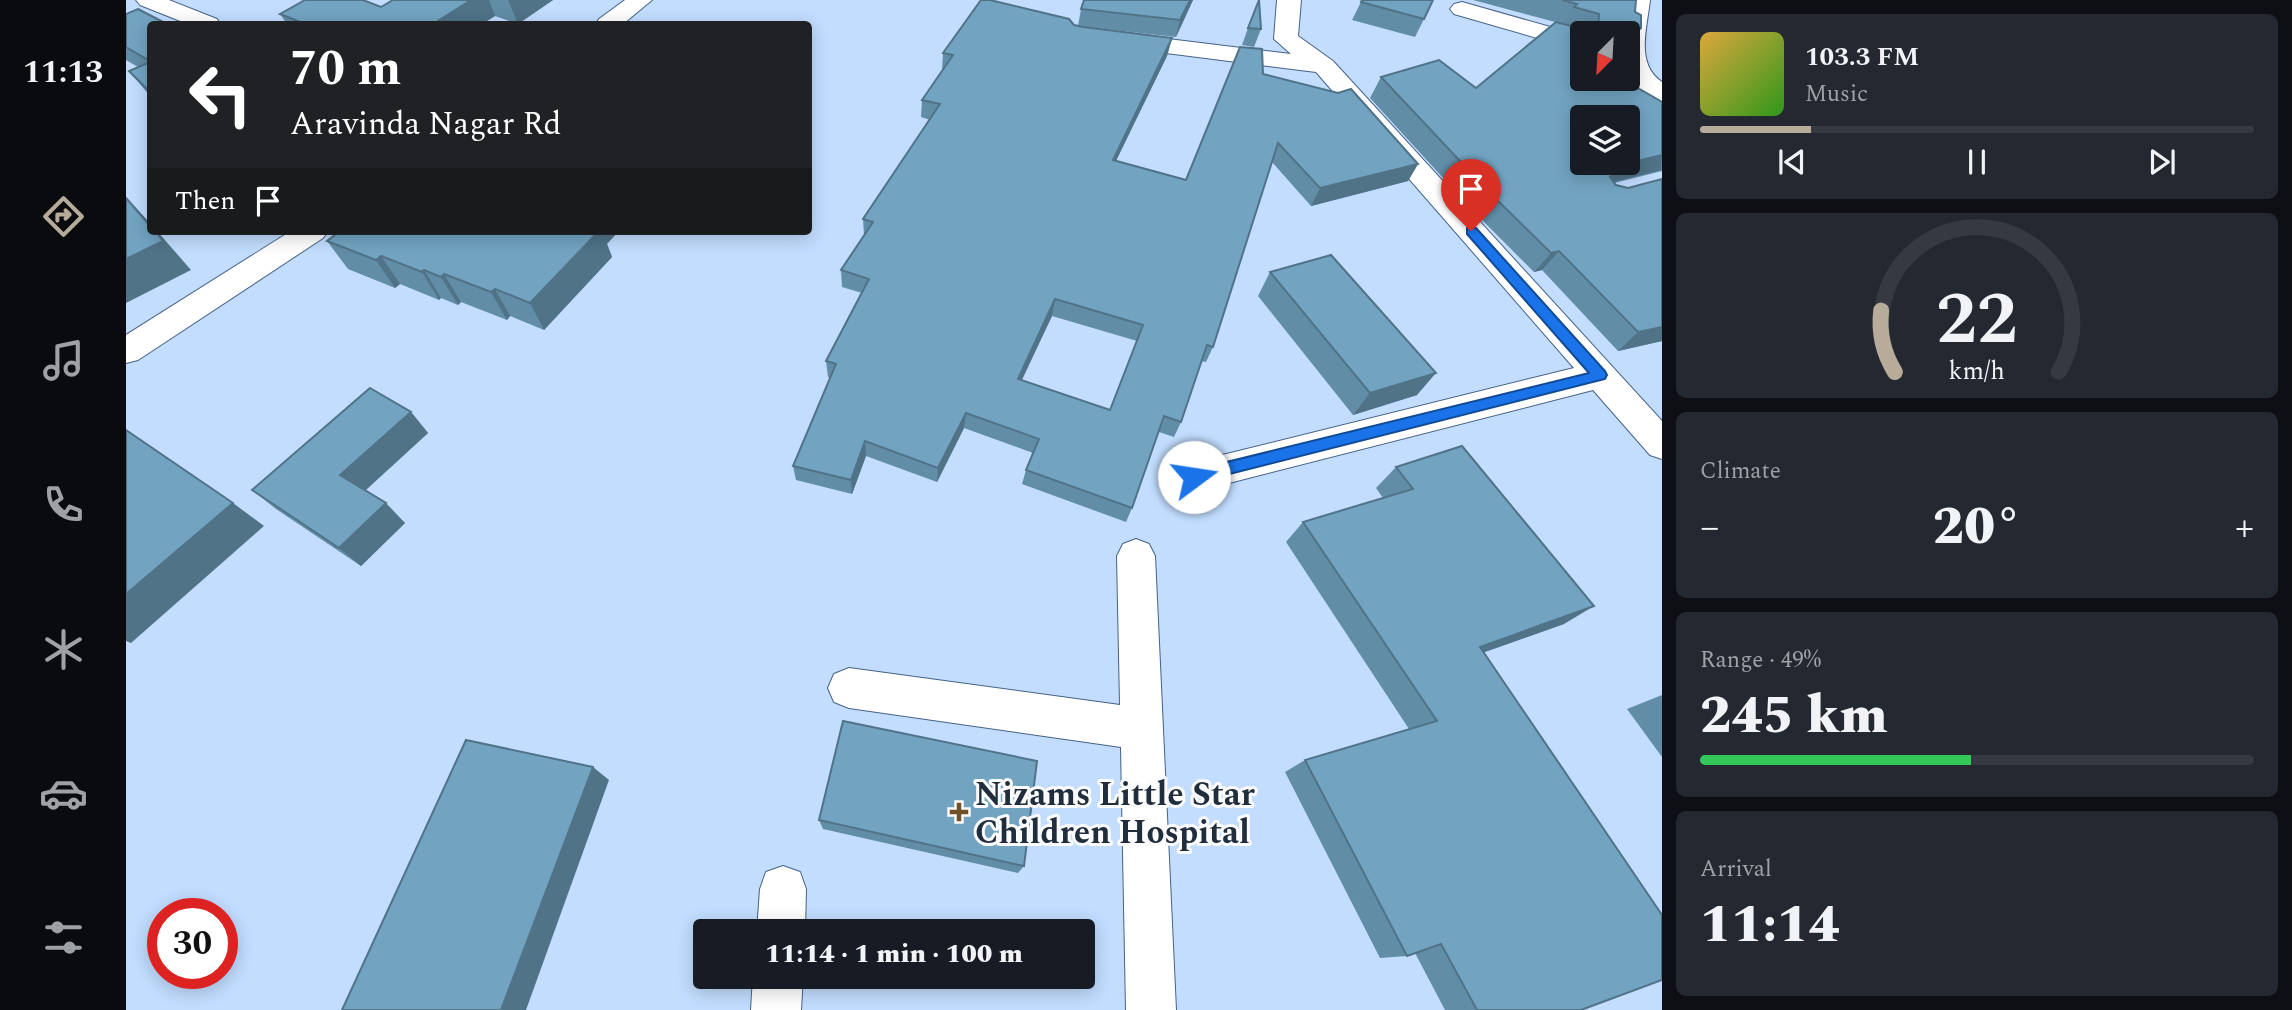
<!DOCTYPE html>
<html lang="en">
<head>
<meta charset="utf-8">
<style>
	body { margin:0; font-family:Spectral,serif; background:#242831; color:#f1f3f6; height:100vh; display:flex; flex-direction:column; font-size:26px; white-space:nowrap }
	* { box-sizing:border-box; margin:0 }
	p { font-size:23px; color:#9ea1a6 }
	.icon { flex:none; width:38px; height:38px; fill:none; stroke:currentColor; stroke-width:2; stroke-linecap:round; stroke-linejoin:round }
	.map { position:relative; flex:1; overflow:hidden }
	.drawer { display:flex; flex-direction:column; gap:14px; padding:14px; background:#0d0f14; width:630px }
	.drawer>* { flex:none }
	.guide { position:absolute; left:21px; top:21px; width:665px; height:214px; border-radius:7px; box-shadow:0 4px 18px #0003; background:#202124; color:#fff; overflow:hidden }
	.needle { width:46px; rotate:204deg }
	.buttons { position:absolute; left:1444px; top:21px; display:grid; gap:14px }
	.buttons a { display:grid; place-items:center; width:70px; height:70px; border-radius:7px; background:#171b24; box-shadow:0 4px 18px #0003; font-size:35px }
	.speed { position:absolute; left:21px; top:898px; display:flex; gap:14px; font-size:35px; font-weight:700; text-align:center }
	.speed>* { display:grid; place-content:center; width:91px; height:91px; border-radius:50%; background:#171b24; box-shadow:0 4px 18px #0003; line-height:1 }
	.speed .limit { border:10px solid #d22; background:#fff; color:#111 }
	.pin { position:absolute; display:grid; place-items:center; width:60px; height:60px; color:#fff; margin:-72px -30px; border-radius:50% 50% 50% 0; rotate:-45deg; box-shadow:0 0 7px #0007 }
	.pin .icon { rotate:45deg }
	.me { position:absolute; width:77px; margin:-38px; rotate:76deg; stroke-linejoin:round; filter:drop-shadow(0 0 5px #0008) }
	.turn { display:flex; align-items:center; gap:24px; height:147px; padding:0 28px; font-size:32px }
	.turn .icon { width:91px; height:91px; stroke-width:2.5 }
	.turn b { display:block; font-size:49px; line-height:60px }
	.then { display:flex; align-items:center; height:66px; padding:0 28px; background:#0003; gap:14px; font-size:26px }
	.big { font-size:52px; font-weight:800; line-height:1.1 }
	.drawer .tile { flex:1; display:flex; flex-direction:column; justify-content:center; gap:10px; min-width:0; padding:0 24px; border-radius:10px; background:#242831 }
	.drawer .dial { align-items:center; gap:0 }
	.dial svg { height:182px; overflow:visible; fill:none; stroke:#363941; stroke-width:7; stroke-linecap:round; text-anchor:middle }
	.dial text { fill:#f1f3f6; stroke:none }
	.song { display:flex; align-items:center; gap:21px }
	.cover { width:84px; height:84px; border-radius:10px; background:linear-gradient(135deg,hsl(40 70% 55%),hsl(110 70% 35%)) }
	.played { height:7px; border-radius:4px; background:linear-gradient(90deg,#b7ab99 20%,#363941 20%) }
	.keys { display:flex; justify-content:space-around; direction:ltr }
	.heat { display:flex; justify-content:space-between; align-items:center; font-size:38px; direction:ltr }
	.charge { height:10px; border-radius:5px; background:linear-gradient(90deg,#34c759 49%,#363941 0) }
	.trip { position:absolute; left:567px; top:919px; width:402px; height:70px; border-radius:7px; background:#171b24; box-shadow:0 4px 18px #0003; font-weight:800; line-height:70px; text-align:center }
	main { display:flex; flex:1; min-height:0 }
	.menu { display:flex; flex-direction:column; width:126px; justify-content:space-around; align-items:center; background:#090b0e; color:#9ea1a6 }
	.menu .icon { width:49px; height:49px }
	.menu .current { color:#b7ab99 }
	.menu b { font-size:32px; color:#f1f3f6 }
	.map>svg:first-child { display:block }
	.lines { fill:none; stroke-linecap:round; stroke-linejoin:round }
	.street-casing { stroke:#456287; stroke-width:2 }
	.street { fill:#fff; fill-rule:evenodd }
	.wall { fill:#628da7; fill-rule:evenodd }
	.shaded-wall { fill:#507388 }
	.building { fill:#72a4c2; stroke:#507388; stroke-width:2; fill-rule:evenodd }
	.route { fill:#1a73e8; stroke:#114b97; stroke-width:2 }
	.poi-dot { fill:#705227; stroke:#fbfbfb; stroke-width:2.5 }
	.labels { text-anchor:middle; stroke-width:6; stroke-linejoin:round; paint-order:stroke }
	.near-poi-label { font-size:33px; font-weight:bold; fill:#202d3d; stroke:#fbfbfb; text-anchor:start }
</style>
</head>
<body>
<main>
<nav class="menu">
<b>11:13</b>
<svg class="icon current" aria-label="directions" viewBox="0 0 24 24"><path d="M12 3l9 9-9 9-9-9zM9 14v-3h6M13 9l2 2-2 2"/></svg>
<svg class="icon" aria-label="music" viewBox="0 0 24 24"><path d="M9 18V5l10-2v13"/><circle cx="6" cy="18" r="3"/><circle cx="16" cy="16" r="3"/></svg>
<svg class="icon" aria-label="phone" viewBox="0 0 24 24"><path d="M5 4h4l2 5-3 2q2 4 5 5l2-3 5 2v4C11 20 4 13 5 4z"/></svg>
<svg class="icon" aria-label="climate" viewBox="0 0 24 24"><path d="M12 3v18M4 7l16 10M4 17L20 7"/></svg>
<svg class="icon" aria-label="car" viewBox="0 0 24 24"><path d="M5 17H2v-5l4-1 3-4h7l3 4 3 1v5h-3M9 17h6M6 11h13"/><circle cx="7" cy="17" r="2"/><circle cx="17" cy="17" r="2"/></svg>
<svg class="icon" aria-label="filters" viewBox="0 0 24 24"><path d="M4 7h16M4 17h16"/><circle cx="9" cy="7" r="2"/><circle cx="15" cy="17" r="2"/></svg>
</nav>
<div class="map">
<svg width="1536" height="1010" viewBox="0 0 1536 1010">
	<rect width="100%" height="100%" fill="#c2ddff"/>
	<g class="lines">
		<defs>
			<g id="street">
				<path d="M10,0h33l48,19 3,5h-32l-48,-19z"/>
				<path d="M499,0h27l-29,24h-27l3,-5z"/>
				<path d="M1151,0h24l-3,36 35,25 329,360v38l-12,-4 -57,-65 -399,102 -13,-4 -5,-11 5,-11 13,-4 380,-94 -258,-296 -197,-25 -9,-2 -3,-5 3,-5 9,-2 172,21 -17,-15z"/>
				<path d="M1500,0h24c-3,28 -15,64 12,82v20l-9,-2 -26,-21 1,-46h-6z"/>
				<path d="M1336,2l120,34v15l-128,-37 -4,-5 4,-5z"/>
				<path d="M165,231h37l-5,7 -185,122 -12,3v-28z"/>
				<path d="M1010,539l13,5 6,12 21,454h-50l-5,-263 -272,-39 -15,-6 -6,-14 6,-14 15,-6 271,37 -3,-149 6,-12z"/>
				<path d="M657,866l17,6 6,17 -1,42h-48l3,-42 6,-17z"/>
				<path d="M627,976h50l-2,34h-50z"/>
			</g>
		</defs>
		<!-- street casing -->
		<use href="#street" class="street-casing"/>
		<!-- street -->
		<use href="#street" class="street"/>
	</g>
	<!-- wall -->
	<g class="wall">
		<path d="M267,0h160l-35,24 -23,-8 -13,8h-195l-7,-10 101,-7z"/>
		<path d="M1067,0l-17,37 -98,-11 3,-17z"/>
		<path d="M1236,0l62,19 -9,18 -63,-17z"/>
		<path d="M1347,0h163l-54,79 80,23v69l-48,12 2,2 12,3 34,-9v162l-44,10 -76,-81 -8,2 -58,-58 -106,-116 11,-21 95,11 79,-66z"/>
		<path d="M0,14l24,10v72l-21,-25 9,-4 -12,-7z"/>
		<path d="M948,25l98,13 -5,18 -51,105 70,19 77,-106 155,90 -10,17 -97,25 -39,-44 -59,185 -7,15 -5,-1 -20,61 -7,15 -15,-5 -27,76 -6,14 -104,-38 4,-14 7,-17 -69,-25 -27,54 -71,-26 -14,38 -56,-14 -3,-14 37,-88 -2,-1 -2,-16 36,-68 -20,-6 -1,-17 23,-35 -1,-16 67,-99 -9,-3 1,-17 20,-29 1,-18zM926,316l85,25 -27,69 -89,-30z"/>
		<path d="M1122,28l13,1 -7,18 -12,-2z"/>
		<path d="M201,241l280,3 5,13 -68,73 -34,-14 -3,4 -46,-18 -3,3 -17,-7 -2,2 -39,-16 -5,4 -47,-19z"/>
		<path d="M1144,272l147,123 -64,20 -95,-119z"/>
		<path d="M285,412l17,21 -63,58 40,32 -44,43 -85,-57 -24,-19z"/>
		<path d="M1270,467l168,157 -80,28 97,358h-136l-30,-57 -8,3 -27,2 -95,-186 20,-12 104,-31 -123,-187 17,-20 80,-24 -7,-10z"/>
		<path d="M1536,695v62l-35,-48z"/>
		<path d="M693,820l205,46 -6,7 -195,-44z"/>
	</g>
	<!-- shaded-wall -->
	<g class="shaded-wall">
		<path d="M345,0h18l6,16 -13,8h-49z"/>
		<path d="M382,0h45l-35,24z"/>
		<path d="M1064,0h3l-17,37 4,-17z"/>
		<path d="M1515,28l-13,18v-6z"/>
		<path d="M1046,38l-5,18 -59,121 5,-17z"/>
		<path d="M1536,155l-1,15 -63,16 18,-20z"/>
		<path d="M1292,164l-10,17 -97,25 9,-18z"/>
		<path d="M0,197l24,26v3z"/>
		<path d="M29,231h2l34,39 -65,33v-44z"/>
		<path d="M464,231h29l-12,13 5,13 -68,73 -14,-27z"/>
		<path d="M1433,251l-17,19 -8,2 17,-19z"/>
		<path d="M255,256l19,28 -5,4 -19,-28z"/>
		<path d="M298,270l17,28 -2,2 -17,-28z"/>
		<path d="M318,274l17,28 -3,3 -17,-28z"/>
		<path d="M369,289l15,27 -3,4 -16,-28z"/>
		<path d="M929,299l-3,17 -37,79 3,-16z"/>
		<path d="M1536,327v14l-44,10 20,-19z"/>
		<path d="M1310,373l-19,22 -64,20 17,-22z"/>
		<path d="M285,412l17,21 -68,62 -20,-20z"/>
		<path d="M840,413l-2,15 -27,54 1,-14z"/>
		<path d="M739,441l1,15 -14,38 -1,-14z"/>
		<path d="M107,503l31,23 -133,117 -5,-2v-47z"/>
		<path d="M260,503l19,20 -44,43 -22,-18z"/>
		<path d="M1468,606l-30,18 -110,39 26,-16z"/>
		<path d="M467,767l16,13 -83,230h-25z"/>
	</g>
	<!-- building -->
	<g class="building">
		<path d="M179,0h58l18,7 12,-7h78l-38,24h-128l-25,-10z"/>
		<path d="M855,0h9l79,19 5,6 9,2 89,11 -59,122 73,20 54,-133 22,2 1,25 75,19 13,-4 67,75 -98,24 -42,-45 -65,204 -6,-2 -26,77 -17,-6 -32,92 -106,-38 13,-31 -73,-26 -28,55 -73,-27 -14,39 -58,-14 43,-102 -10,-3 43,-82 -28,-9 32,-48 -10,-3 77,-115 -18,-4 31,-45 -10,-2zM929,299l88,26 -33,85 -92,-31z"/>
		<path d="M958,0h106l-10,20 -99,-11z"/>
		<path d="M1133,0l2,29 -13,-1z"/>
		<path d="M1236,0h71l-9,19 -63,-17z"/>
		<path d="M1436,0h74l-1,12 6,3v13l-13,12v-7h-46v46h40l40,23v53l-46,11 -6,11 6,8 12,3 34,-9v148l-24,5 -79,-81 -8,2 -60,-59 -110,-117 58,-17 37,28 80,-66 42,11 1,-19 -25,-7 3,-3zM1456,117h46v46h-46z"/>
		<path d="M12,9l29,15h-17v37l-24,-14v-33z"/>
		<path d="M24,62v30l-21,-21z"/>
		<path d="M0,198l24,28v5h5l8,10 -37,18z"/>
		<path d="M214,231h259l-69,72 -35,-14 -4,3 -47,-18 -3,3 -17,-7 -2,2 -41,-16 -5,4 -49,-19z"/>
		<path d="M1205,255l105,118 -66,20 -100,-121z"/>
		<path d="M244,388l41,24 -71,63 46,28 -47,45 -87,-58z"/>
		<path d="M0,430l107,73 -107,91z"/>
		<path d="M1336,446l132,160 -114,41 182,268v65l-81,30h-104l-36,-66 -34,12 -102,-196 132,-39 -134,-199 110,-33 -17,-22z"/>
		<path d="M717,721l194,40 -13,105 -205,-46z"/>
		<path d="M340,740l127,27 -92,243h-159z"/>
	</g>
	<!-- route -->
	<path class="route" d="M1345,227l5,1 129,143 2,4 -2,4 -411,104 -5,-1 -3,-5 3,-5 5,-2 395,-97 -122,-139v-6z"/>
	<!-- markers -->
	<path class="poi-dot" d="M829.5 801.5h7v7h7v7h-7v7h-7v-7h-7v-7h7z"/>
	<g class="labels">
		<!-- near-poi labels -->
		<g class="near-poi-label">
			<text x="849" y="805">Nizams Little Star<tspan x="849" dy="38">Children Hospital</tspan></text>
		</g>
	</g>
</svg>
<div class="buttons">
<a><svg class="needle" viewBox="-14 -14 28 28"><path d="M0-13l5 13h-10z" fill="#e53935"/><path d="M0 13l5-13h-10z" fill="#9ea1a6"/></svg></a>
<a><svg class="icon" aria-label="layers" viewBox="0 0 24 24"><path d="M12 4l9 5-9 5-9-5zM3 14l9 5 9-5"/></svg></a>
</div>
<div class="speed"><div class="limit">30</div></div>
<div class="pin" style="left:1345px;top:231px;background:#d93025"><svg class="icon" aria-label="arrive" viewBox="0 0 24 24"><path d="M6 21V4h12l-3 4 3 4H6"/></svg></div>
<svg class="me" style="left:1068px;top:477px" viewBox="-20 -20 40 40"><circle r="19" fill="#fff"/><path d="M0-13L10 11 0 6-10 11z" fill="#1a73e8"/></svg>
<div class="trip">11:14 · 1 min · 100 m</div>
<div class="guide">
<div class="turn"><svg class="icon" aria-label="left" viewBox="0 0 24 24"><path d="M17 20v-9H6M10 6l-5 5 5 5"/></svg><div><b>70 m</b>Aravinda Nagar Rd</div></div>
<div class="then">Then<svg class="icon" aria-label="arrive" viewBox="0 0 24 24"><path d="M6 21V4h12l-3 4 3 4H6"/></svg></div>
</div>
</div>
<section class="drawer">
<div class="tile">
<div class="song"><i class="cover"></i><div><b>103.3 FM</b><p>Music</p></div></div>
<div class="played"></div>
<div class="keys"><svg class="icon" aria-label="previous" viewBox="0 0 24 24"><path d="M18 5L8 12l10 7zM5 5v14"/></svg><svg class="icon" aria-label="pause" viewBox="0 0 24 24"><path d="M8 5v14M16 5v14"/></svg><svg class="icon" aria-label="next" viewBox="0 0 24 24"><path d="M6 5l10 7-10 7zM19 5v14"/></svg></div>
</div>
<div class="tile dial"><svg viewBox="0 0 100 80">
<path d="M14 69A42 42 0 1 1 86 69"/>
<path d="M14 69A42 42 0 0 1 8 42" stroke="#b7ab99"/>
<text x="50" y="56" font-size="32" font-weight="700">22</text>
<text x="50" y="72" font-size="11">km/h</text>
</svg></div>
<div class="tile"><p>Climate</p>
<div class="heat"><a>−</a><b class="big">20°</b><a>+</a></div>
</div>
<div class="tile"><p>Range · 49%</p><b class="big">245 km</b><div class="charge"></div></div>
<div class="tile"><p>Arrival</p><b class="big">11:14</b></div>
</section>
</main>
</body>
</html>
